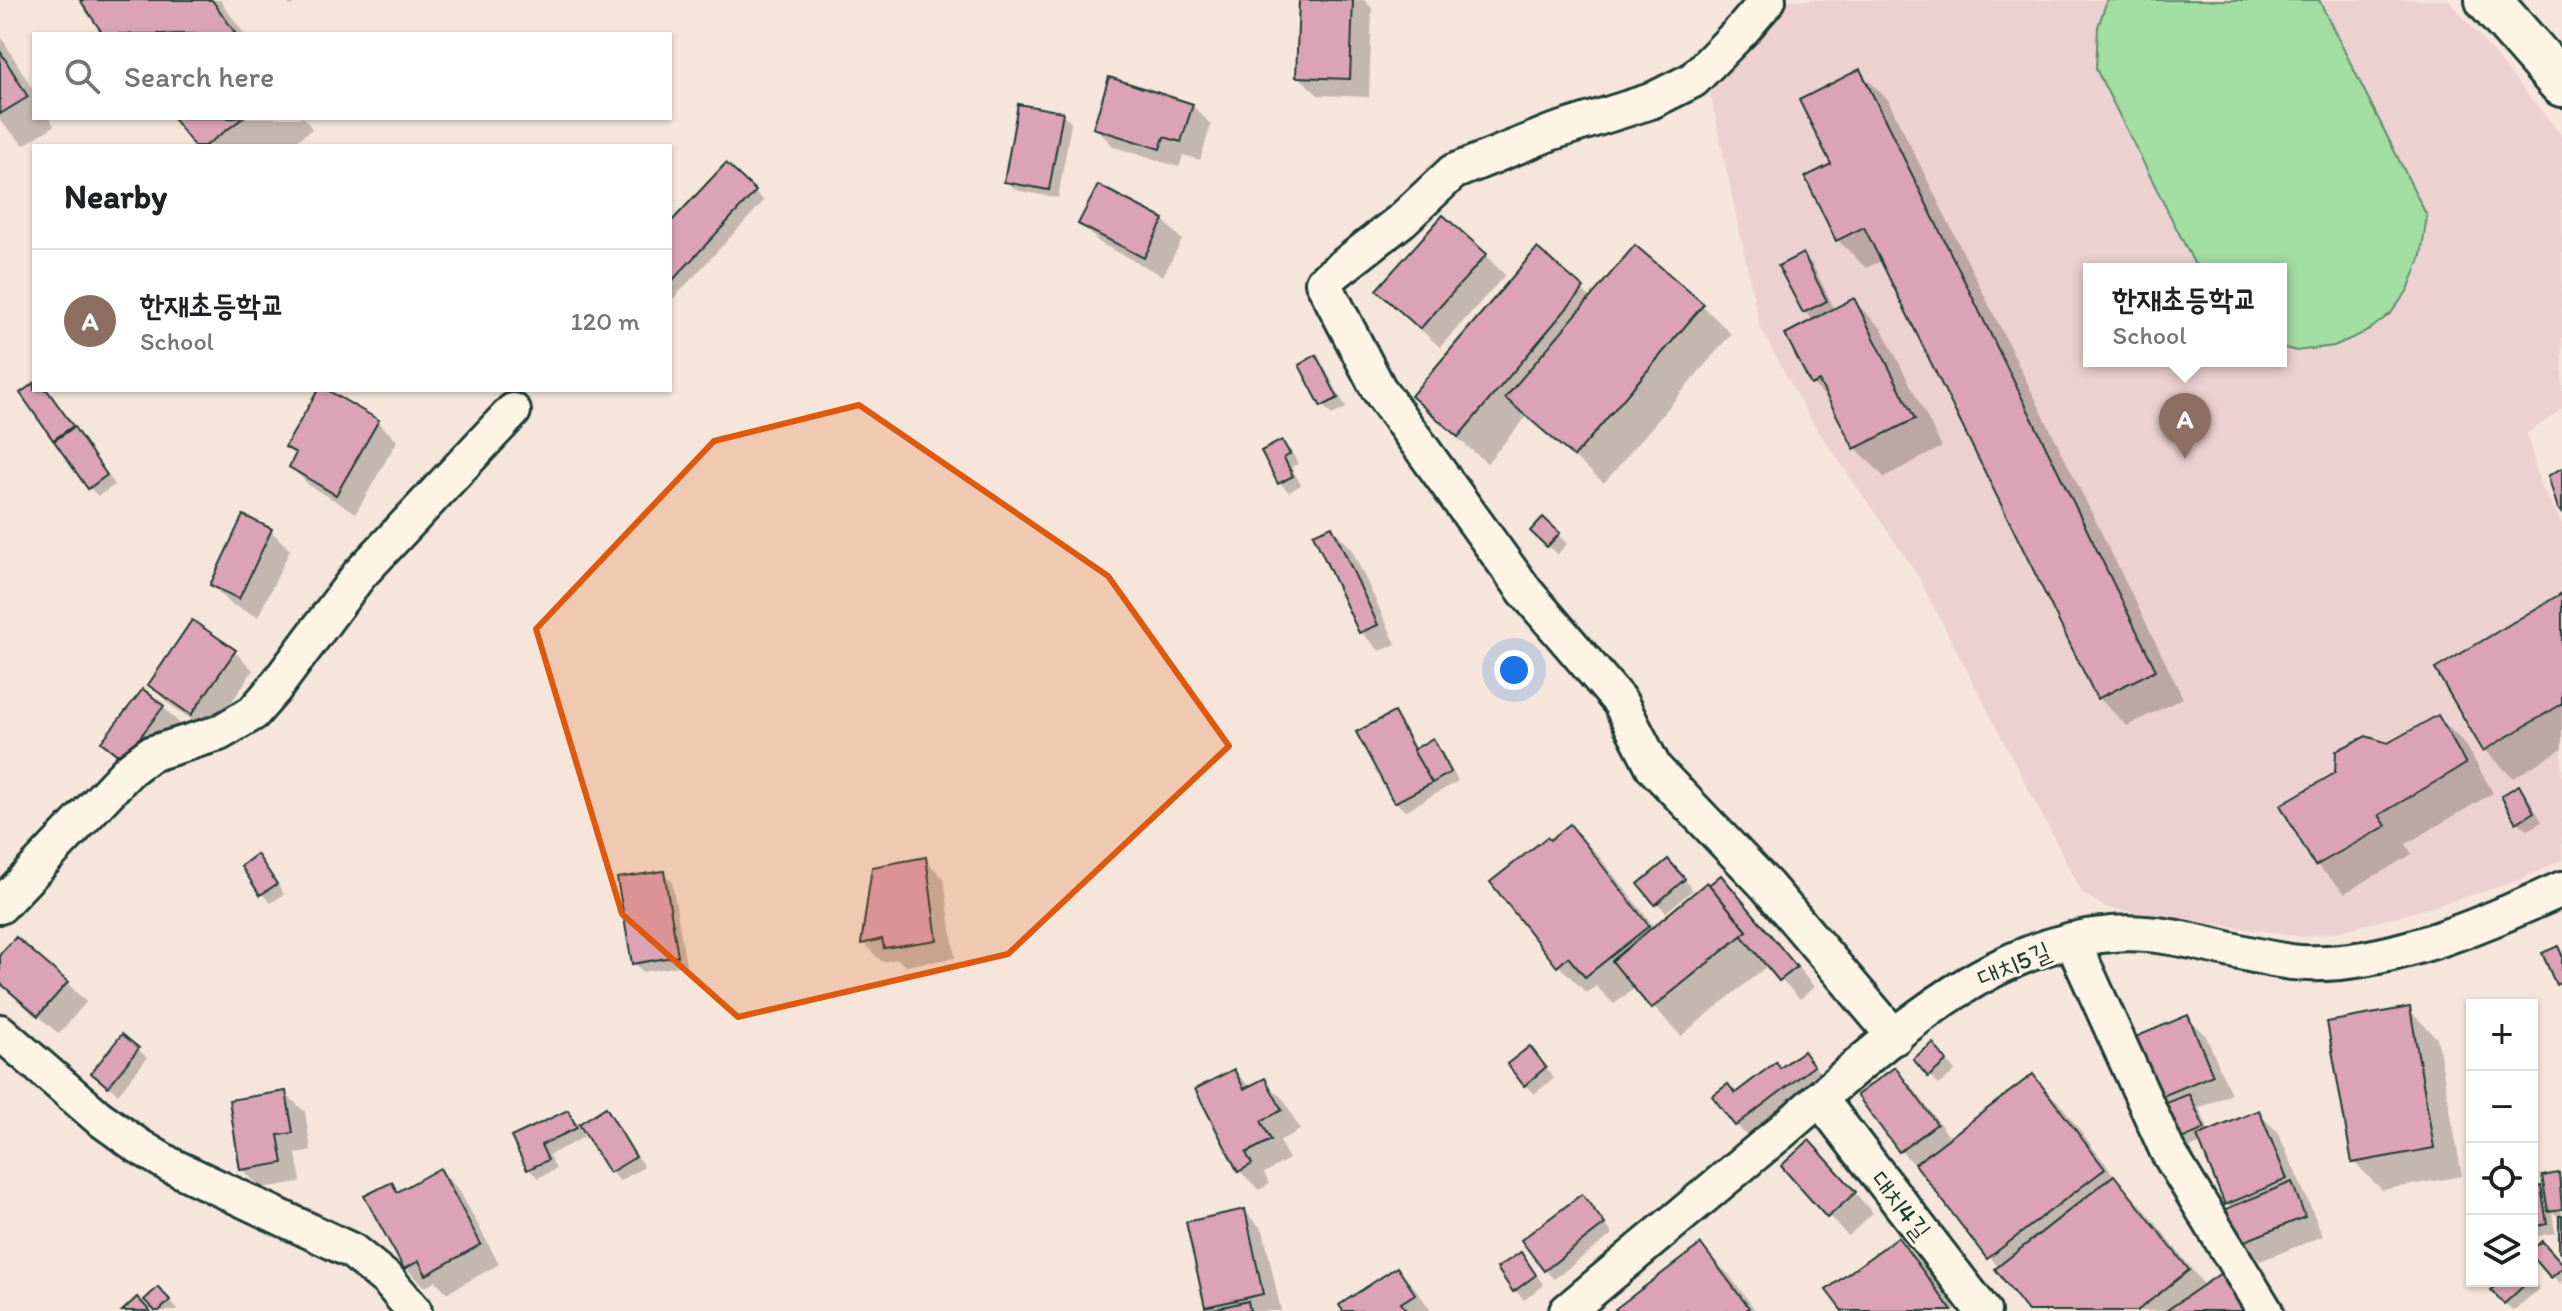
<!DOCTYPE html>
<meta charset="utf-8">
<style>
:root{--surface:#fff;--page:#f2f2f2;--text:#202124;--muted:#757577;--line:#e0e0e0;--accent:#b45309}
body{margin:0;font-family:Itim,"Poor Story",sans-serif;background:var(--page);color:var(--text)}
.controls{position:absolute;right:24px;bottom:24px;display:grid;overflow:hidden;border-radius:0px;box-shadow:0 2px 6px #0004}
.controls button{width:72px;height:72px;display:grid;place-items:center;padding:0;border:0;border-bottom:2px solid var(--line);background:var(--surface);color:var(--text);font:40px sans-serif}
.you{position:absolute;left:1514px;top:670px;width:28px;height:28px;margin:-20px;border:6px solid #fff;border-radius:50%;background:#1a73e8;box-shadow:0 0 0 12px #1a73e833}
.badge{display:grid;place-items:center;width:52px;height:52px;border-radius:50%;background:var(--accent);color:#fff;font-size:26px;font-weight:700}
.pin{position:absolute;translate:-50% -66px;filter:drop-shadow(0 2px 4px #0008)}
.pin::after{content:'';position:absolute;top:42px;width:28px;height:24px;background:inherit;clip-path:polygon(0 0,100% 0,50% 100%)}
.popup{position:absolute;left:2083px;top:263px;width:204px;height:104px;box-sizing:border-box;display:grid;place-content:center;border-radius:0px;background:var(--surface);filter:drop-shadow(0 2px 6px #0005);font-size:26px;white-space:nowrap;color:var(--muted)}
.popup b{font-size:30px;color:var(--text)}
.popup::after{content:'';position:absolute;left:50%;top:100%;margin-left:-16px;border:16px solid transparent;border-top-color:var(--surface)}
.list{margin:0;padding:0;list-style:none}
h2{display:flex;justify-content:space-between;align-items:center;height:104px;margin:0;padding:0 32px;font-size:34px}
h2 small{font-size:26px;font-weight:400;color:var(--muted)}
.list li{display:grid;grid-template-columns:52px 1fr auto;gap:24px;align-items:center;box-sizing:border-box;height:144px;padding:0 32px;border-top:2px solid var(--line)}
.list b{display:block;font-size:30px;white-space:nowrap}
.list p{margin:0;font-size:26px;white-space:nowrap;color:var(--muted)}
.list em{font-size:26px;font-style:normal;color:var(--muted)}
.icon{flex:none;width:44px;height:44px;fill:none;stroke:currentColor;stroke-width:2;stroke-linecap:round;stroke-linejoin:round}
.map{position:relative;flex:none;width:2562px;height:1311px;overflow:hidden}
.search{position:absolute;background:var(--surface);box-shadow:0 2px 6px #0004;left:32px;top:32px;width:640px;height:88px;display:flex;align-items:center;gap:20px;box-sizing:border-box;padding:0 28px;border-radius:0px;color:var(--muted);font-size:30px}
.panel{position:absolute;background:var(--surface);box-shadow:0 2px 6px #0004;left:32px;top:144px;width:640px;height:248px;border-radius:0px}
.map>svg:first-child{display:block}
.built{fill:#edd1d0;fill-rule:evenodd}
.green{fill:#a2dda3;stroke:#608d6c;stroke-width:2}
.shadow{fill:#0003}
.building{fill:#dba3b5;stroke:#1f3d34;stroke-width:2}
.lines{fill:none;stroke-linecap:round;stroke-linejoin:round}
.street-casing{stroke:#1f3d34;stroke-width:40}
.primary-casing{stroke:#1f3d34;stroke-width:50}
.street{stroke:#fcf5e5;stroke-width:34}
.primary{stroke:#fcf5e5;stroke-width:44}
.marked{fill:#de580e;fill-opacity:0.2;stroke:#de580e;stroke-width:6;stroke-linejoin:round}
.labels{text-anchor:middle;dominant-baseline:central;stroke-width:6;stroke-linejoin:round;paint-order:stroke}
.street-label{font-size:26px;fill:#1f3d34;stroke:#fcf5e5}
</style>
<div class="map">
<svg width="2562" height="1311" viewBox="0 0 2562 1311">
<rect width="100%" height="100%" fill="#f5e5db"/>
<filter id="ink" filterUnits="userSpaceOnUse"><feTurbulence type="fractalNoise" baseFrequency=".0125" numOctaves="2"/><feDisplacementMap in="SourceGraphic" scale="16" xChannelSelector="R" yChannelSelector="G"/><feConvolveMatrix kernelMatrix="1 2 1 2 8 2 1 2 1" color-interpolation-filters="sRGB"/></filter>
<g filter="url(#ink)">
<path class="built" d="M1779 0H2449L2562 136V409L2527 434 2540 484 2562 523V860L2517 881 2422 910 2337 932 2302 937 2107 908 2083 894 1917 574 1810 419 1760 327 1707 78ZM2089 269H2281V361H2089Z"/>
<path class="green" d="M2107 0H2319L2427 216 2421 256 2408 290 2391 313 2368 331 2334 346 2296 351 2281 347V269H2197L2096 69 2098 27Z"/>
<g class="shadow">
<path d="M82 0H220L244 34H105Z"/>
<path d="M284 0H299L291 6Z"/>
<path d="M1301 0H1364L1372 8 1369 97 1318 95 1298 76Z"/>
<path d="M0 35 34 92V118H50L54 126 24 145 0 121Z"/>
<path d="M1860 72 1888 100 2183 698 2127 726 2098 697 1883 260 1866 268 1838 240 1834 165Z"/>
<path d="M1192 105 1211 125 1200 160 1183 155 1179 167 1114 147 1095 127Z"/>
<path d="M1062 113 1071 123 1058 198 1016 190 1007 181Z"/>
<path d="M176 118H304L312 129 290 146H197Z"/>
<path d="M727 165 764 201 670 302V226Z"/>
<path d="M1163 220 1182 240 1163 276 1100 243 1081 224Z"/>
<path d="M1803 255 1812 264 1835 310 1854 301 1882 329 1942 447 1884 477 1856 448 1833 405 1813 384 1814 321 1805 312 1781 266Z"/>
<path d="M1486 256 1505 275 1440 347 1398 309Z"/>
<path d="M1582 290 1592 299 1703 306 1731 334 1604 483 1527 416 1487 463 1442 425 1414 396Z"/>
<path d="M1315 358 1324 367 1346 408 1332 415 1323 406 1302 365Z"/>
<path d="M34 385V390H48L115 485 98 496 89 487 23 393Z"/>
<path d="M320 390 378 422 397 441 356 513 310 486 291 467 297 456 288 446Z"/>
<path d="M1282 442 1291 451 1298 464 1291 467 1301 485 1289 492 1280 483Z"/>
<path d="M1543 519 1567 544 1557 555 1533 530Z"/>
<path d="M1332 528 1351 548 1396 644 1380 651 1361 632 1316 535Z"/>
<path d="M271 531 290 550 258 617 231 604 212 585Z"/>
<path d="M2562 595V749L2513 778 2485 750Z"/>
<path d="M234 651 253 670 211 733 169 704 150 685Z"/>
<path d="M163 707 182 726 143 776 104 742Z"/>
<path d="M1394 715 1403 724 1416 750 1432 741 1441 750 1458 781 1405 811 1396 802Z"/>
<path d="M2438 717 2466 745 2493 793 2406 844 2412 854 2345 893 2317 865 2282 805Z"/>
<path d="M2519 788 2528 797 2542 822 2527 830 2517 821Z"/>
<path d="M1570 826 1598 855 1655 928 1721 878 1740 897 1814 987 1800 999 1768 965 1681 1036 1636 987 1614 1004 1596 986 1587 993 1558 965 1550 842Z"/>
<path d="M257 857 266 866 284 894 271 903 262 894 244 866Z"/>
<path d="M925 859 944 879 955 958 905 966 898 959 882 962 863 943Z"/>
<path d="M1677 870 1693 890 1666 912 1657 903Z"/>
<path d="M663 873 672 882 686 965 643 972 634 963Z"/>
<path d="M0 957 67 983 86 1002 59 1034 0 982Z"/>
<path d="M2409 1010 2437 1038 2462 1176 2382 1190 2354 1162Z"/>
<path d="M2187 1017 2206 1036 2231 1094 2199 1108 2210 1133 2258 1113 2278 1132 2323 1236 2260 1261 2241 1242 2232 1209 2227 1203 2202 1143 2190 1148 2181 1139 2168 1105 2160 1097Z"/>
<path d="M138 1049 147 1058 118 1094 103 1082Z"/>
<path d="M1803 1053 1832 1086 1756 1144 1736 1125 1715 1096 1736 1095 1781 1070Z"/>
<path d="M1942 1055 1955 1071 1938 1085 1916 1060Z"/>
<path d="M1538 1058 1554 1078 1534 1094 1525 1085Z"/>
<path d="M1894 1069 1913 1088 1951 1139 2033 1076 2061 1105 2122 1186 2142 1206 2205 1286 2259 1311H2030L1999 1268 1920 1170 1901 1151 1860 1095Z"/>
<path d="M1234 1071 1251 1088 1264 1081 1284 1100 1300 1130 1279 1141 1289 1159 1264 1173 1269 1184 1259 1190 1240 1171Z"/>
<path d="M285 1093 305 1112 311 1151 296 1154 301 1182 261 1188 242 1169Z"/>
<path d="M605 1110 614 1119 644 1167 620 1181 611 1172 582 1125 579 1126 584 1137 549 1155 556 1169 538 1178 529 1169 514 1138 568 1112 579 1126Z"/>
<path d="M1828 1162 1873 1213 1848 1236 1783 1166Z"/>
<path d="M440 1170 459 1190 499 1264 447 1293 436 1281 425 1287 406 1268 367 1197 391 1184 400 1192Z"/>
<path d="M2558 1175 2562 1179V1252L2561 1220 2552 1211 2555 1233 2538 1236 2532 1230V1190L2540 1188 2548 1196Z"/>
<path d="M1582 1197 1613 1234 1554 1279 1545 1270Z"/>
<path d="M1244 1211 1263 1230 1281 1311H1212L1207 1306Z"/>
<path d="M1897 1240 1926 1268 1957 1311H1844Z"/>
<path d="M1701 1247 1729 1275 1756 1311H1619Z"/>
<path d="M2532 1252 2562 1265V1285L2553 1276Z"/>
<path d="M1520 1255 1544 1285 1524 1300 1515 1290Z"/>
<path d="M1397 1270 1416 1289 1431 1311H1345Z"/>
<path d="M2503 1281H2532L2539 1289 2513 1311 2493 1290Z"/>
<path d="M167 1298 178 1310 177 1311H157Z"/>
</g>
<g class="building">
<path d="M80 0H212L236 34H103Z"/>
<path d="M1299 0H1353L1350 79 1296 77Z"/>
<path d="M0 51 28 97 0 114Z"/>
<path d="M1860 69 2156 670 2097 699 1864 227 1836 241 1805 177 1831 164 1799 100Z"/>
<path d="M1109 77 1193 104 1181 142 1164 137 1160 149 1093 128Z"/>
<path d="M1018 104 1063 112 1049 190 1004 182Z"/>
<path d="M173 118H243L205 146H194Z"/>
<path d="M726 163 756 191 670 283V223Z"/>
<path d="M1098 185 1164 219 1144 258 1078 224Z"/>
<path d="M1443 215 1487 254 1420 329 1376 290Z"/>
<path d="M1635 245 1704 304 1574 457 1505 398Z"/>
<path d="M1537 248 1584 288 1458 437 1411 396Z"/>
<path d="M1803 253 1827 301 1803 313 1778 266Z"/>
<path d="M1854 298 1915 419 1854 449 1819 381 1811 385 1785 334Z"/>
<path d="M1316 355 1338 398 1321 407 1299 365Z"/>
<path d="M34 383V390H47L73 426 53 440 20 393Z"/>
<path d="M318 390H327L379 420 336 495 289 467 296 453 285 447Z"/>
<path d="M74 427 107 475 88 489 54 441Z"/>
<path d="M1282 440 1290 454 1284 458 1293 476 1278 484 1261 451Z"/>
<path d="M2562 468V512L2558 509 2548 476Z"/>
<path d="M243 515 272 529 239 599 210 585Z"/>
<path d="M1543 517 1560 533 1547 547 1530 531Z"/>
<path d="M1332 526 1378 625 1359 633 1313 534Z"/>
<path d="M2562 593V704L2483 751 2435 669Z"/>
<path d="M192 620 236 650 191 715 148 685Z"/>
<path d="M143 689 164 706 123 759 101 742Z"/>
<path d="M1394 712 1432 783 1394 803 1356 732Z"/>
<path d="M2438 715 2466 764 2379 815 2386 826 2315 866 2280 805 2335 773 2336 751 2366 736 2388 743Z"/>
<path d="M1433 738 1451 772 1432 783 1413 750Z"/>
<path d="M2519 785 2534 812 2516 823 2501 796Z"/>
<path d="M1570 824 1649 926 1585 977 1568 957 1557 967 1490 882 1547 837 1550 840Z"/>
<path d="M257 854 277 884 260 895 241 866Z"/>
<path d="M926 857 937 940 884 948 882 939 861 944 872 867Z"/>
<path d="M1668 859 1685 879 1655 905 1638 884Z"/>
<path d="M664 871 678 956 632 964 617 878Z"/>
<path d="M1721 875 1797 967 1779 981 1741 935 1747 931 1709 885Z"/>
<path d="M1707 882 1747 931 1651 1009 1612 961Z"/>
<path d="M16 937 68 982 38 1016 0 983V954Z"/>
<path d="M2558 946 2562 955V982L2556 985 2542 953Z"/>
<path d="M2410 1007 2434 1148 2352 1163 2327 1022Z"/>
<path d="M2188 1015 2213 1075 2158 1098 2133 1038Z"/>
<path d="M122 1034 139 1048 108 1087 91 1073Z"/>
<path d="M1933 1043 1947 1061 1928 1077 1913 1059Z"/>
<path d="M1530 1046 1546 1067 1524 1086 1507 1064Z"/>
<path d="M1803 1051 1814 1066 1735 1126 1712 1096 1728 1084 1735 1093 1776 1062 1780 1068Z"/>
<path d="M1895 1067 1937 1124 1899 1152 1857 1095Z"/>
<path d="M1234 1069 1244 1089 1265 1078 1282 1110 1261 1121 1271 1140 1246 1153 1252 1164 1238 1172 1195 1089Z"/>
<path d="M2033 1074 2105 1169 1987 1259 1915 1164Z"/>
<path d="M286 1091 293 1133 278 1135 283 1163 240 1170 229 1100Z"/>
<path d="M2189 1094 2205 1129 2179 1140 2164 1104Z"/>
<path d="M606 1107 636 1157 609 1173 579 1124Z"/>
<path d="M568 1110 577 1128 541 1145 548 1160 527 1170 511 1137Z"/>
<path d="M2259 1110 2287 1179 2225 1205 2197 1136Z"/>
<path d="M1809 1140 1856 1192 1827 1218 1781 1166Z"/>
<path d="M440 1168 481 1244 426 1275 419 1261 404 1269 364 1196 392 1182 397 1192Z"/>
<path d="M2559 1173 2562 1209 2548 1211 2542 1176Z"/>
<path d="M2114 1175 2189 1270 2137 1311H2028L1995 1269Z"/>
<path d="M2292 1182 2305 1217 2240 1243 2226 1209Z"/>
<path d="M2541 1186 2547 1224 2532 1227V1188Z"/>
<path d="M1582 1194 1605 1224 1544 1271 1521 1240Z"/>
<path d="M1245 1209 1263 1294 1205 1307 1186 1222Z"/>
<rect x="2559" y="1216" width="3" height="36"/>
<path d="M1898 1237 1952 1311H1842L1826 1290Z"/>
<path d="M2542 1241 2562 1263V1268L2551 1278 2532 1256V1250Z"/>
<path d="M1701 1244 1749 1308 1745 1311H1617L1615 1309Z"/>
<path d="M1521 1252 1536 1275 1513 1292 1497 1268Z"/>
<path d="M1397 1267 1415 1294 1401 1303 1407 1311H1343L1339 1305Z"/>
<path d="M2224 1271 2252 1311H2166Z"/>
<path d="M2500 1281H2529L2504 1304 2491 1290Z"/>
<path d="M158 1287 170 1300 159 1311H155L144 1300Z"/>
<path d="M137 1297 150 1311H122Z"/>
<path d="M1248 1301 1250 1311H1205Z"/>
</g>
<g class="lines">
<g class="street-casing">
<g id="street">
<path d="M1768 0 1743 29 1693 80 1651 101 1550 133 1453 172 1402 220 1323 282 1378 388 1525 591 1620 702 1654 768 1767 886 1895 1037"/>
<path d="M0 906 129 770 150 754 219 733 253 713 274 689 359 575 513 411"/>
<path d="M2072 940 2167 1150 2265 1311"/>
<path d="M0 1032 98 1117 137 1145 170 1165 352 1251 388 1280 414 1311"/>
<path d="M1820 1099 1983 1311"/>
<path d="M1567 1311C1637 1253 1706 1194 1776 1136 1872 1055 1980 944 2112 934 2173 929 2231 954 2291 962 2378 972 2483 924 2562 889"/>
</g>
</g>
<g class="primary-casing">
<path id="primary" d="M2488 0 2562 84"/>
</g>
<use href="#street" class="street"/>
<use href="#primary" class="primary"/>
</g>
</g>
<path class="marked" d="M859 405 1108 576 1229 746 1008 954 738 1017 622 914 536 629 714 441Z"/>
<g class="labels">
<g class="street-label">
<text transform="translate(2014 964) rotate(-23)">대치5길</text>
<text transform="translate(1901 1205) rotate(52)">대치4길</text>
</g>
</g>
</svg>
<div class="controls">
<button>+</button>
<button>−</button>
<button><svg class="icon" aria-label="locate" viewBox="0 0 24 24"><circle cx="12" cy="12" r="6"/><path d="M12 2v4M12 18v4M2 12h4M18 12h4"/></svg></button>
<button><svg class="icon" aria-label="layers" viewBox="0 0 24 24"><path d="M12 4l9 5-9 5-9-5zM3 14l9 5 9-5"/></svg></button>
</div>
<div class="you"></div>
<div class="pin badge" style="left:2185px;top:459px;background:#8d6e63">A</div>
<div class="popup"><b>한재초등학교</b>School</div>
<div class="search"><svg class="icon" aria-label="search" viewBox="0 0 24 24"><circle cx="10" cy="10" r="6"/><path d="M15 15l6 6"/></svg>Search here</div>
<section class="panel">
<h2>Nearby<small></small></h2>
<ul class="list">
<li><span class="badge" style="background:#8d6e63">A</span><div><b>한재초등학교</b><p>School</p></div><em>120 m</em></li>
</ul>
</section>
</div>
